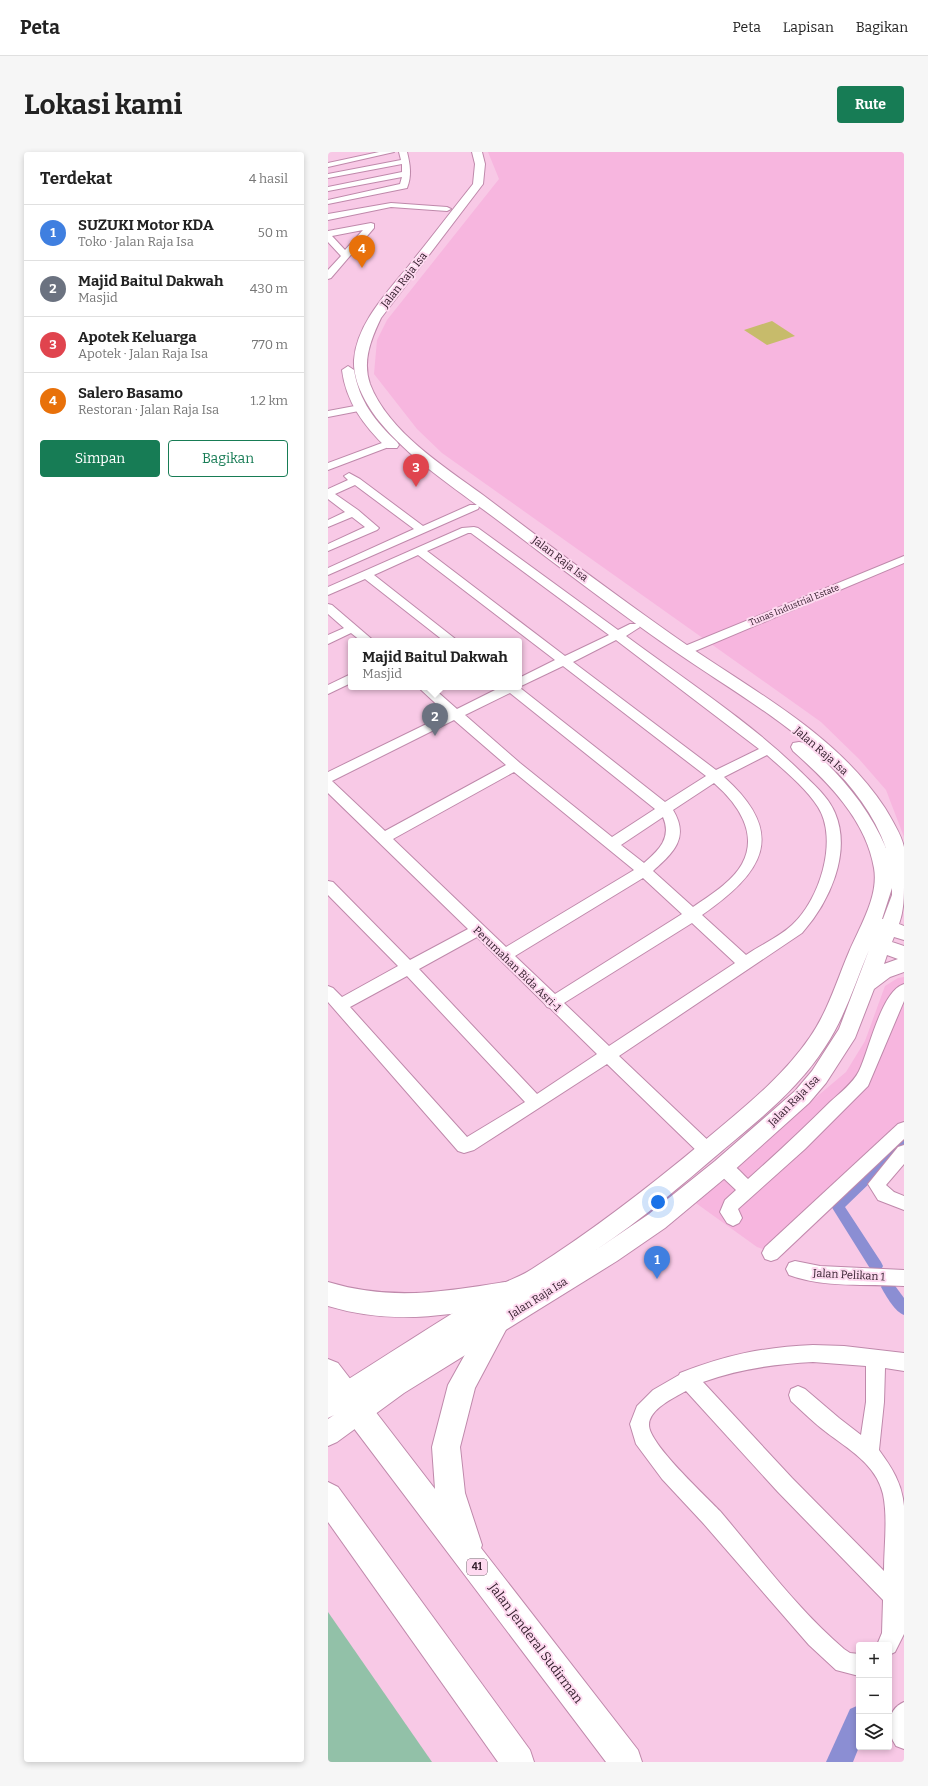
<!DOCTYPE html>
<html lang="id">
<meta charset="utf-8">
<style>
:root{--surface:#fff;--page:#f6f6f6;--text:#222;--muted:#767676;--line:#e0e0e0;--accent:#177c55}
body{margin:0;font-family:Bitter,serif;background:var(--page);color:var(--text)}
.controls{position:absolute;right:12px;bottom:12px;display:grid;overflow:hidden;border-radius:4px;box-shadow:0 2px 6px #0003}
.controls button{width:36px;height:36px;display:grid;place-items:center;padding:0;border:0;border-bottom:1px solid var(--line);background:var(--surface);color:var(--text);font:20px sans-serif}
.you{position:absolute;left:330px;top:1050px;width:14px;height:14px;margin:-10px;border:3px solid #fff;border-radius:50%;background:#1a73e8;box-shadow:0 0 0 6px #1a73e833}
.badge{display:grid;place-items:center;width:26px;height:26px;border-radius:50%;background:var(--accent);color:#fff;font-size:13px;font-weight:700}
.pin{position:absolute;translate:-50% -33px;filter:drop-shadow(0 1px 2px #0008)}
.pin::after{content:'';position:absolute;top:21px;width:14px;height:12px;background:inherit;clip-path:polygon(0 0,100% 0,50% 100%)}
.popup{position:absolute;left:20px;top:486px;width:174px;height:52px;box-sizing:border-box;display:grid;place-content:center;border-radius:4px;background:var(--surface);filter:drop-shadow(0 1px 3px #0005);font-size:13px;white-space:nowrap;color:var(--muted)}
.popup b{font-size:15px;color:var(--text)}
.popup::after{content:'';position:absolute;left:50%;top:100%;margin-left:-8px;border:8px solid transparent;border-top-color:var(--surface)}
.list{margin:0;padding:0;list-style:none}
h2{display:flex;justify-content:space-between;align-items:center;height:52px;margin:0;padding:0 16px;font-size:17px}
h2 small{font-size:13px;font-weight:400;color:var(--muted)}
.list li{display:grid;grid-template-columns:26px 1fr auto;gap:12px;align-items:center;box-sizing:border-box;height:56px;padding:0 16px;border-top:1px solid var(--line)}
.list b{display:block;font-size:15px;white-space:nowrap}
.list p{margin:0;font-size:13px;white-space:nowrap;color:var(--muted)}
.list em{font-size:13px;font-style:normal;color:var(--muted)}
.actions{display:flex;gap:8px;padding:12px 16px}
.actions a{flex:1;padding:9px 0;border:1px solid var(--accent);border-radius:4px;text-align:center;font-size:14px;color:var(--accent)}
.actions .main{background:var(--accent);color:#fff}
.icon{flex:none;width:22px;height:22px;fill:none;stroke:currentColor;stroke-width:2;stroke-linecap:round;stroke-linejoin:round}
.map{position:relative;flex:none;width:576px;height:1610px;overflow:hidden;border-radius:4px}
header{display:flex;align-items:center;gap:24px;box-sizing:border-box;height:56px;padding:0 20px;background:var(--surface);border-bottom:1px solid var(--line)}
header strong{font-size:19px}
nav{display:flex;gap:22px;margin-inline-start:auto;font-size:14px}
.intro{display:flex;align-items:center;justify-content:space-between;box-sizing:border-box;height:96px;padding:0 24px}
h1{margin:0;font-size:28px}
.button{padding:10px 18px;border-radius:4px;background:var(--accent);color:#fff;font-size:14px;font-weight:700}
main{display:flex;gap:24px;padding:0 24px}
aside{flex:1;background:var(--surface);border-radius:4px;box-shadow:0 2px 6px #0003}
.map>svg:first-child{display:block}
.built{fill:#f7b6df}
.green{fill:#92c1a8}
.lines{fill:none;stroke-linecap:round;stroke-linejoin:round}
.canal{fill:#8b8ed3;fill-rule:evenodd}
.river{fill:#8b8ed3;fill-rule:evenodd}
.building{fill:#c7bb6b}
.minor-casing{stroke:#bf89ab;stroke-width:2}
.major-casing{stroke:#bf89ab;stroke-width:2}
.highway-casing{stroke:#bf89ab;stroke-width:2}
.minor{fill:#fff;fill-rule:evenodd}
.major{fill:#fff;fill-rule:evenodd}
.highway{fill:#fff;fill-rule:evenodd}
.labels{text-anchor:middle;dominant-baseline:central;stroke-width:4;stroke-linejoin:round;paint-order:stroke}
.far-street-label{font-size:9px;fill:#35202e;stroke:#fedaf0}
.shield{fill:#fedaf0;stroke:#715868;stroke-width:1}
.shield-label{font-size:10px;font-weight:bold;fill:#35202e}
.street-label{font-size:11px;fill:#35202e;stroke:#fedaf0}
.near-street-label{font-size:13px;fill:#35202e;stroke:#fedaf0}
</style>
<header>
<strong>Peta</strong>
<nav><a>Peta</a><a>Lapisan</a><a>Bagikan</a></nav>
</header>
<div class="intro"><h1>Lokasi kami</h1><a class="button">Rute</a></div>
<main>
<aside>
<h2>Terdekat<small>4 hasil</small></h2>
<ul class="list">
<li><span class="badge" style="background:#3f7fe0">1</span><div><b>SUZUKI Motor KDA</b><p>Toko · Jalan Raja Isa</p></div><em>50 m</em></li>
<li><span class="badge" style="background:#6b7280">2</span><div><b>Majid Baitul Dakwah</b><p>Masjid</p></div><em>430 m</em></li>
<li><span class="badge" style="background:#e0444e">3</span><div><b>Apotek Keluarga</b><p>Apotek · Jalan Raja Isa</p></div><em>770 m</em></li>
<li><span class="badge" style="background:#e8710a">4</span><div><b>Salero Basamo</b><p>Restoran · Jalan Raja Isa</p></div><em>1.2 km</em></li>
</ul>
<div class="actions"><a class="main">Simpan</a><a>Bagikan</a></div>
</aside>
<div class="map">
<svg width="576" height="1610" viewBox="0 0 576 1610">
<rect width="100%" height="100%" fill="#f8c9e6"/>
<g class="built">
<path d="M160 0H576V685L558 638 531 607 493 570 114 301 89 277 46 222 49 188 59 168 171 27Z"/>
<path d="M576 825V989L454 1104 429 1095 365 1049 518 920 537 889 557 834 570 826Z"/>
</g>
<path class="green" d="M0 1460 104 1610H0Z"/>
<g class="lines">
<g class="canal">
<path d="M576 985V998L517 1055 553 1110 555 1114 553 1118 548 1120 543 1118 503 1054 505 1050 572 986Z"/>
<path d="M560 1129 565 1131 576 1146V1163C567 1160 558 1144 553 1135L555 1131Z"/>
</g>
<path class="river" d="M531 1553V1595L525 1610H498L522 1557Z"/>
</g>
<path class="building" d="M444 169 467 184 439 193 416 178Z"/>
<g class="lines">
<g class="minor-casing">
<g id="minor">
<path d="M51 0H66L0 15V11Z"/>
<path d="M71 0H79C82 12 84 24 79 36L0 52V48L72 32 74 25 0 39V35L74 20V12L0 26V22L73 8Z"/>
<path d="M63 51 119 55 123 57 119 59 63 55 0 68V62Z"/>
<path d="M43 71 46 72V76L3 126 0 127V118L13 104 0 90V79ZM35 78 17 98 4 84Z"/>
<path d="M32 253 37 256 36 258 0 265V259Z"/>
<path d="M62 288 67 291 66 293 0 318V311Z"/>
<path d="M21 321 32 327 95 374 142 353H150L151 355 150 357 0 423V416L86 377 27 333 7 342 30 358 51 376 49 378 0 399V392L37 375 24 365 0 375V368L17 360 0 347V337L20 328 16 324Z"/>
<path d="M146 375 150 376 290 478 302 472H310L312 475 298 484C356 527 421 569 472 619 485 632 500 644 507 661 524 701 501 751 474 781L291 904 386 994 388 999 386 1004 380 1006 374 1004 279 912 146 998 136 1001 130 999 0 850V834L5 836 14 845 70 814 0 743V729L5 730 82 808 140 777 0 641V620L119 562 90 535H104L129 557 173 535H191L337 650 378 624 235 514 191 535V526L227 508 90 403 46 423 130 489H116L37 427 0 443V435L134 376ZM140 381H143L281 483 237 504 99 399ZM288 488 431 597 388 618 245 510ZM182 541 327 657 284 685 192 611 137 563ZM126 568 178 613 57 679 4 629ZM439 603C456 618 478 636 490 655 511 688 491 749 464 773 451 785 433 793 418 803L374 763C434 721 461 683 396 625ZM186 620 306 718 178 795 65 687ZM386 631C409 651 431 681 414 712 404 730 381 744 365 755L325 719C345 701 362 686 345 658ZM335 665C344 686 331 698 316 711L293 693ZM315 726 354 762 227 842 187 804ZM364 771 407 811 281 894 236 851ZM149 785 216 851 219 855 222 856 269 902 209 942 91 817ZM79 824 197 950 139 985 22 855Z"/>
<path d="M576 404V411L360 502 356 503 350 499 352 496Z"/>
<path d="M0 452 4 453 46 489H33L23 481 0 492V483L16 476 0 462Z"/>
<path d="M23 522V531L0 542V533Z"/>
<path d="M576 832V849L540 934 477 997 410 1057 414 1066 411 1071 405 1074 399 1071 392 1060 397 1048 408 1038 389 1020 387 1015 389 1010C402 1005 411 1019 420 1027 448 1002 475 977 502 950 512 941 525 931 531 919 541 899 553 839 576 832Z"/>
<path d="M576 970V987L449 1107 443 1109 437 1107 434 1101 437 1095 570 972Z"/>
<path d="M576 993V1012L558 1033 566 1040 576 1044V1058L550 1048 540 1032 570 995Z"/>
<path d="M467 1109 492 1114 576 1118V1134C539 1132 496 1136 461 1123L458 1117 461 1111Z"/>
<path d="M485 1193 516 1194 576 1201V1219L557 1216 556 1250 551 1298C564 1316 574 1331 576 1354V1482L567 1500 561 1503V1493H549L554 1481 555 1448 450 1340 358 1239C346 1246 321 1257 321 1273 321 1292 377 1343 392 1359 432 1406 469 1457 516 1497L522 1501 531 1502V1524L508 1518 481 1493 375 1371 334 1327 308 1292 302 1272 309 1254 325 1238 351 1223 352 1221C398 1203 436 1195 485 1193ZM485 1210 538 1214V1250L533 1283 511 1266 477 1237 470 1234 463 1237 461 1243 463 1249C475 1260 486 1271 498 1280 520 1297 548 1312 555 1342 560 1366 556 1394 556 1419L464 1326 375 1230C411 1217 447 1212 485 1210Z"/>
<path d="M576 1550V1597L568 1594C558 1579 558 1558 576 1550Z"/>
</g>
</g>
<g class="major-casing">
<g id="major">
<path d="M144 0H154L157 12 155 32 53 166C43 187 34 209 42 232 60 279 115 314 155 343 217 390 279 437 343 482 417 535 506 578 557 656 564 668 573 682 576 695 576 706 576 719 576 730 576 745 576 758 571 772L576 774V788L566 785 564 790 576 794V820L562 825 546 837 527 886 498 931 481 951 403 1021 337 1076 289 1109 76 1241 9 1290 0 1294V1267L6 1263 0 1266V1240C55 1206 110 1169 166 1136 178 1129 192 1125 204 1117 264 1079 321 1035 376 989 414 957 454 926 482 885 500 859 509 828 521 800 532 774 551 744 546 716 538 668 500 630 465 599L463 595 465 591 471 590 477 591C511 621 540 654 558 696 525 604 421 551 345 498 283 455 224 409 164 364 125 335 82 307 51 269 38 252 25 230 26 208 29 169 63 137 86 107 106 82 125 57 145 32L147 12ZM564 736V743L555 767H554ZM541 798 511 877 484 919 467 939 387 1009 321 1062 268 1098C313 1068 354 1033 395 998 432 967 471 936 497 895 517 865 527 831 541 798ZM559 803 570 807 556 812Z"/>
<path d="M20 214 26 218C31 249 47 269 69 290L71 293 69 296H59C36 274 18 250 14 218Z"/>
</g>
</g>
<g class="highway-casing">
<g id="highway">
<path d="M0 1130C63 1149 114 1140 177 1130L186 1134 190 1142 186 1150 177 1154C113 1164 63 1173 0 1154Z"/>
<path d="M168 1160 177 1163 181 1172 147 1236 132 1295 137 1341 154 1393 153 1396 310 1598 314 1610H278L0 1242V1207L10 1211 107 1337 104 1295 120 1233 159 1163Z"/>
<path d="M0 1330 10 1335 202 1598 206 1610H170L0 1370Z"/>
</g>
</g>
<use href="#minor" class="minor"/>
<use href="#major" class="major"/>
<use href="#highway" class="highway"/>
</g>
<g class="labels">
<g class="far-street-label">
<text transform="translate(466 453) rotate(-22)">Tunas Industrial Estate</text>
</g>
<rect class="shield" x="139" y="1407" width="20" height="16" rx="3"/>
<g class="shield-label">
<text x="149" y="1415">41</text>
</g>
<g class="street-label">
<text transform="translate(76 128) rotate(-52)">Jalan Raja Isa</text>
<text transform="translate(232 407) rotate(37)">Jalan Raja Isa</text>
<text transform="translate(493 599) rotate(41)">Jalan Raja Isa</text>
<text transform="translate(189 817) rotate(44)">Perumahan Bida Asri-1</text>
<text transform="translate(466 949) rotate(-45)">Jalan Raja Isa</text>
<text transform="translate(521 1123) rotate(3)">Jalan Pelikan 1</text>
<text transform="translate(210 1146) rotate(-32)">Jalan Raja Isa</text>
</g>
<g class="near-street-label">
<text transform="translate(208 1491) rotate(53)">Jalan Jenderal Sudirman</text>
</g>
</g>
</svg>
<div class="controls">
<button>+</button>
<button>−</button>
<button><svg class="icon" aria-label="layers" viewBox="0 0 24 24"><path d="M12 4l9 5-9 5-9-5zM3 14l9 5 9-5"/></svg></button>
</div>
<div class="you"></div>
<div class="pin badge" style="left:329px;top:1127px;background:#3f7fe0">1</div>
<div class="pin badge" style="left:107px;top:584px;background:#6b7280">2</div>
<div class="popup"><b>Majid Baitul Dakwah</b>Masjid</div>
<div class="pin badge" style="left:88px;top:335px;background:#e0444e">3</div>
<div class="pin badge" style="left:34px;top:116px;background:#e8710a">4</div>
</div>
</main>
